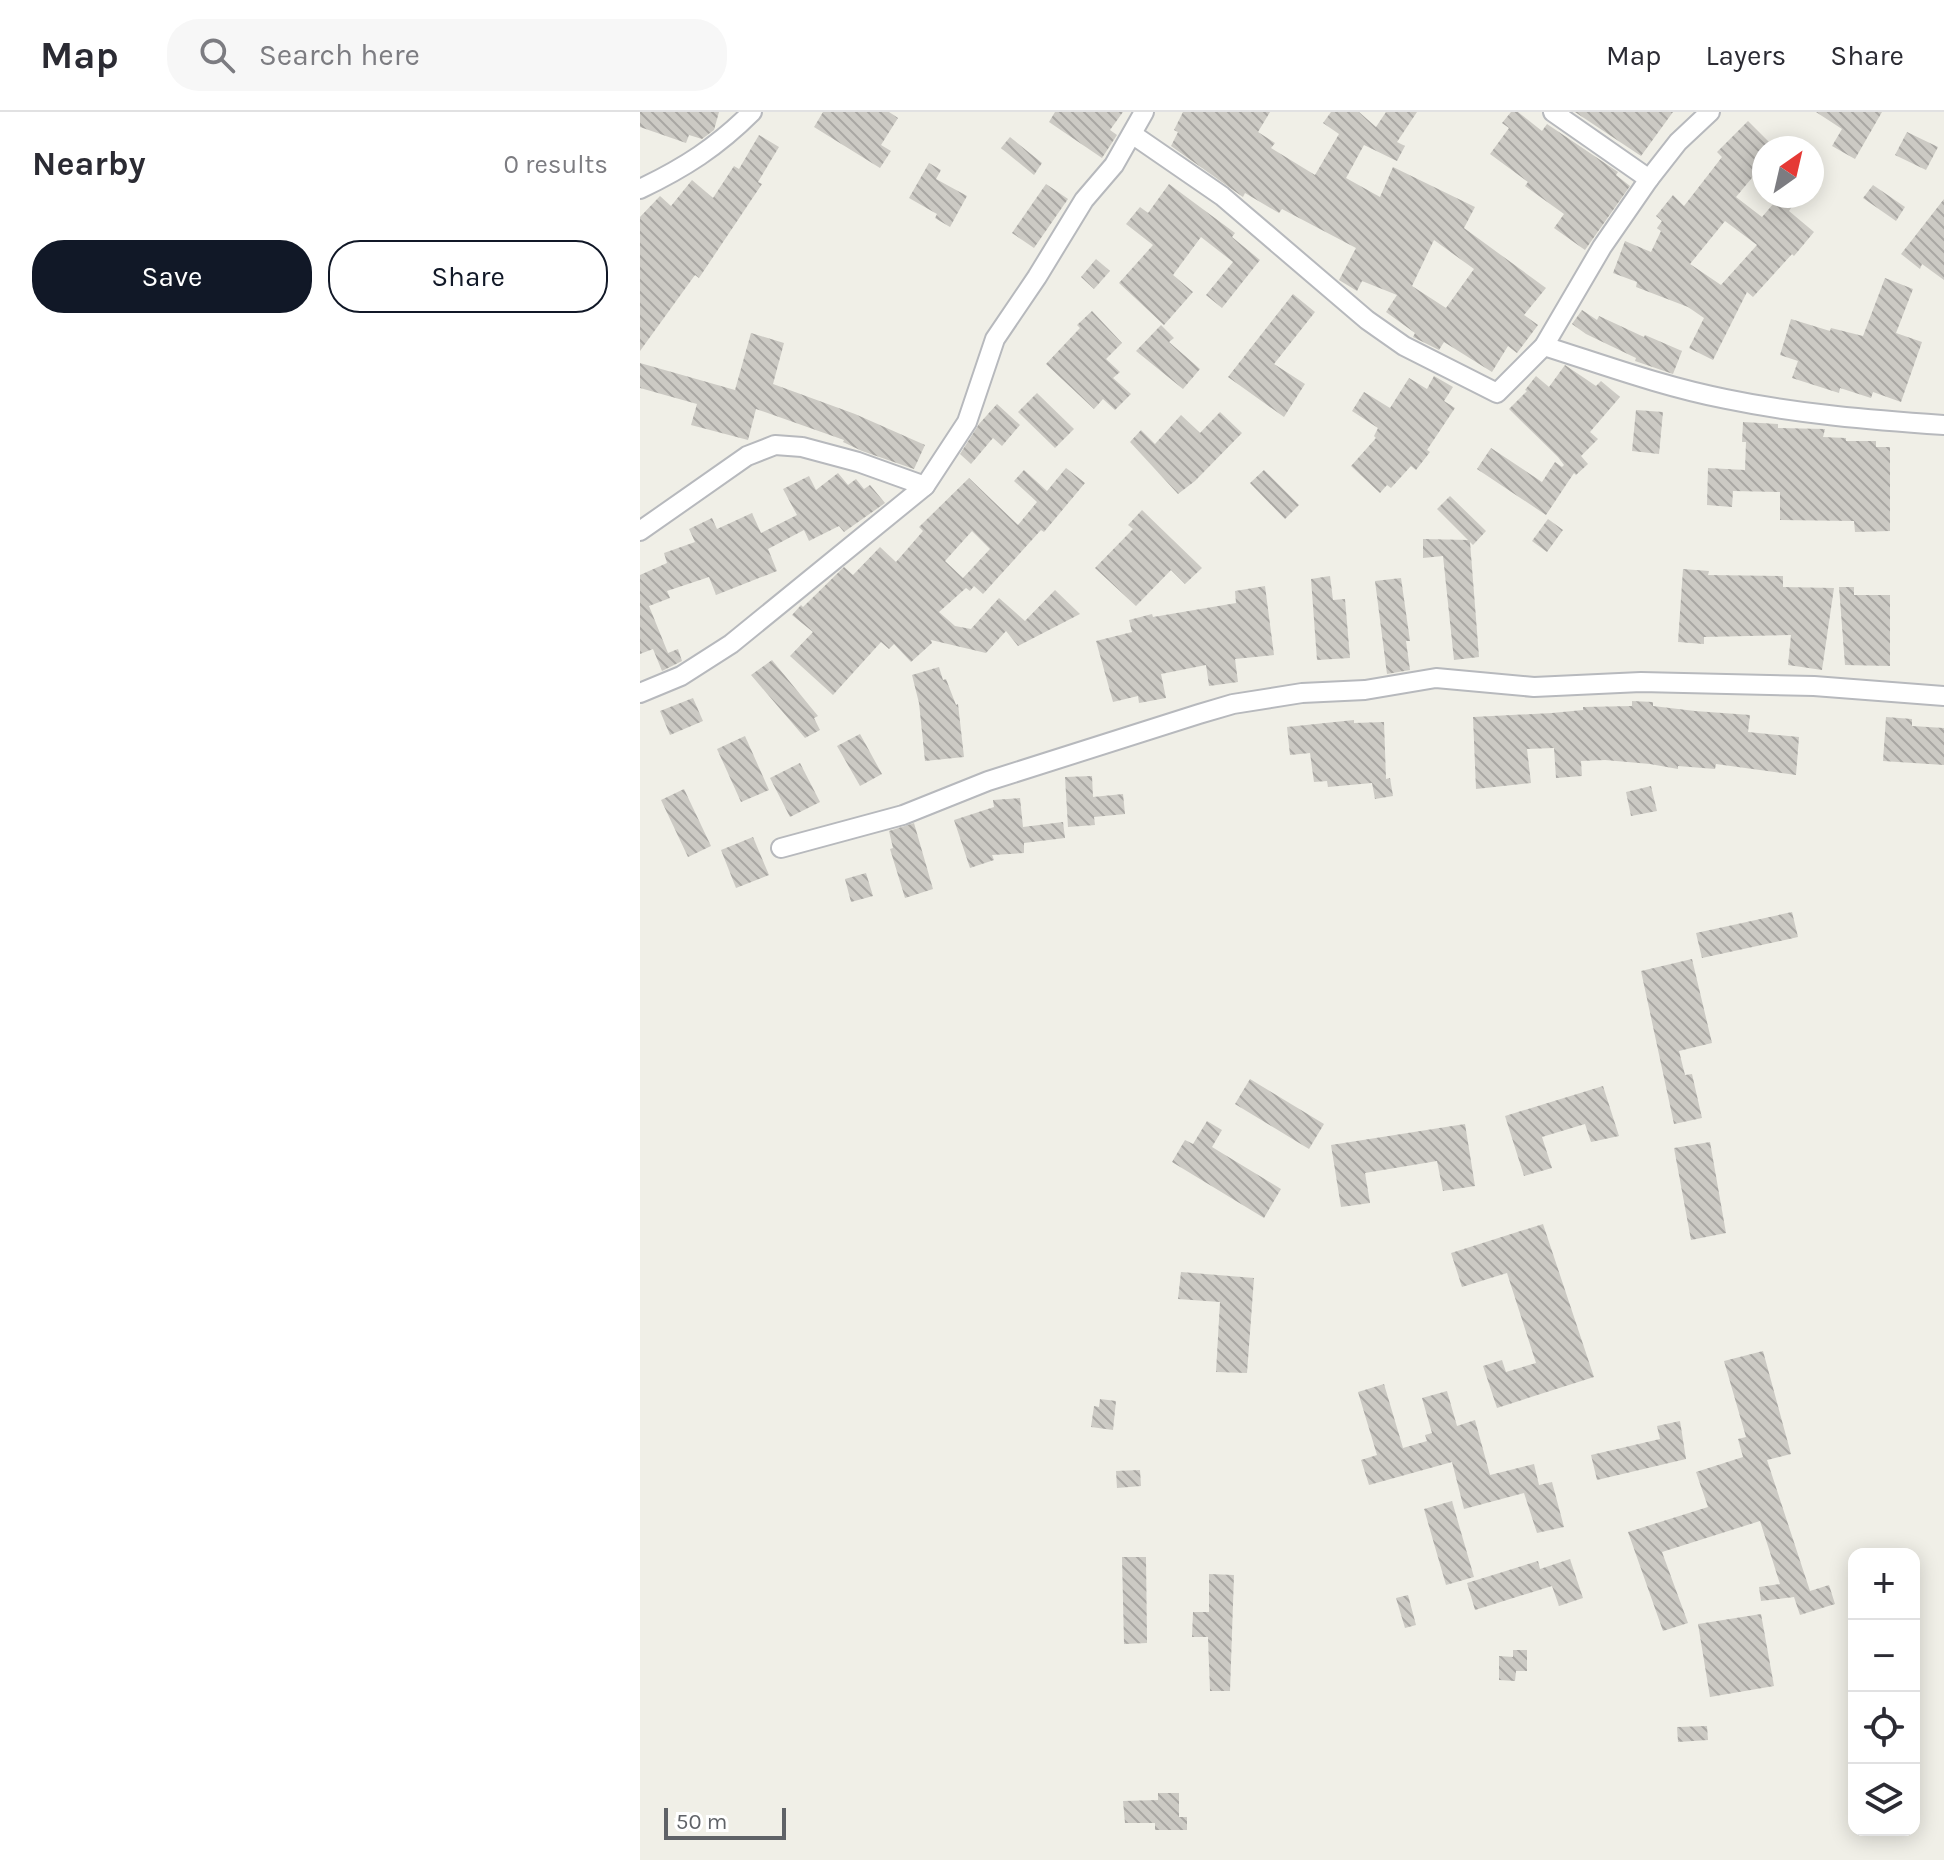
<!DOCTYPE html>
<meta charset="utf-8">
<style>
:root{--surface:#fff;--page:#f7f7f7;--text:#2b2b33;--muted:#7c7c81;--line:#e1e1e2;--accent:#111827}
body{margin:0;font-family:Karla,sans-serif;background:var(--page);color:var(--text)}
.controls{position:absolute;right:24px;bottom:24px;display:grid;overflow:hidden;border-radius:16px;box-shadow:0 4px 20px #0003}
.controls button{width:72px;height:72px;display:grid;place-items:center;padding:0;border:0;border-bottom:2px solid var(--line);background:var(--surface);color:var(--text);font:40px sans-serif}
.compass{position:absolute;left:1112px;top:24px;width:72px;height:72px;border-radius:50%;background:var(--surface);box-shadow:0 4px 20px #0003;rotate:34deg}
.scale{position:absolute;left:24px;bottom:20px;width:122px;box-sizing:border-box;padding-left:8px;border:4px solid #5f6267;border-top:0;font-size:22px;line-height:28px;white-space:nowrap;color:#5f6267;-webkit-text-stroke:6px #fff;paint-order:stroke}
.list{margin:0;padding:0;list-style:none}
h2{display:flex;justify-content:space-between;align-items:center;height:104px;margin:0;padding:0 32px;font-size:34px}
h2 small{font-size:26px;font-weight:400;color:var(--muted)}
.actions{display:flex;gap:16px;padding:24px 32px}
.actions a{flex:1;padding:18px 0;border:2px solid var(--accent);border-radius:32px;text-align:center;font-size:28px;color:var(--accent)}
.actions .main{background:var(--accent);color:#fff}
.icon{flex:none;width:44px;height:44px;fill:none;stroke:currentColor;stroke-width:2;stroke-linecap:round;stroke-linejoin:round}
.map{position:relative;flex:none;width:1304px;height:1748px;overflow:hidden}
header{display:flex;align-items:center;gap:48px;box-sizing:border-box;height:112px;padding:0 40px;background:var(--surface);border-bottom:2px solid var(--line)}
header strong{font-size:38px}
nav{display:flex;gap:44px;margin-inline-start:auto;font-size:28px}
.search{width:560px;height:72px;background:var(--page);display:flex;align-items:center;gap:20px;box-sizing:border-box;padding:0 28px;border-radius:32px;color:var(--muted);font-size:30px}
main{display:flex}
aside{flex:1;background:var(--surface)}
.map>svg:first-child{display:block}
.building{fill:url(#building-back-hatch);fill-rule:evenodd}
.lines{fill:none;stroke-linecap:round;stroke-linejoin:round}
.street-casing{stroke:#b7b9bd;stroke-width:22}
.street{stroke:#fff;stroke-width:18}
</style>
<header>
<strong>Map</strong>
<div class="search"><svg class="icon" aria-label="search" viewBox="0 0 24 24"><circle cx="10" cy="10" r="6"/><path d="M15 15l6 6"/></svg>Search here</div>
<nav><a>Map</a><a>Layers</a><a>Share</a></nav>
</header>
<main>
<aside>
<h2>Nearby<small>0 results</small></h2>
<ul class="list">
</ul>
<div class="actions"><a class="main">Save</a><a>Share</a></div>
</aside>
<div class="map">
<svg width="1304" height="1748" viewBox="0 0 1304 1748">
<defs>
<pattern id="building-back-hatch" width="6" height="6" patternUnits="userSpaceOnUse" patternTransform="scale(2)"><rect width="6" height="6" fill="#cccac4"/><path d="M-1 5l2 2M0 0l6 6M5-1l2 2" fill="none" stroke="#a9a7a3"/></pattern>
</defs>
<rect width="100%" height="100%" fill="#f0efe7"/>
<g class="building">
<path d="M0 0H79L74 18 62 27 49 23 46 31 0 15Z"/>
<path d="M183 0H249L258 6 241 33 251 39 240 56 174 15Z"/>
<path d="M415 0H483L470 18 477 23 462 46 409 10Z"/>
<path d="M543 0H630L618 20 635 31 631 36 675 63 699 22 683 11 691 0H719L736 15 746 0H777L757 30 765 34 757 49 724 33 706 66 740 85 753 55 835 95 824 116 906 176 884 203 898 213 877 241 868 234 852 260 804 230 799 238 773 225 775 221 746 200 757 183 722 169 717 179 699 168 716 136 642 97 639 101 605 81 603 85 531 34 538 20 534 18ZM794 128 834 157 806 196 772 174Z"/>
<path d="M871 0H878L902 19 907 12 978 60 976 63 990 74 945 138 914 116 924 102 885 74 888 70 850 42 869 16 862 11Z"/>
<path d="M935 0H1033L1001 44Z"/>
<path d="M1176 0H1242L1215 47 1192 34 1202 17Z"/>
<path d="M1108 9 1135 36H1124V66L1116 61 1096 85 1122 105 1140 84H1159L1149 99 1174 120 1154 144 1152 142 1113 185 1107 180 1073 248 1049 236 1064 206 1048 195 996 175 997 170 973 161 985 129 1011 140 1021 119 1017 116 1022 109 1016 104 1033 83 1044 94 1082 45 1077 40ZM1085 109 1117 133 1081 173 1050 152Z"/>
<path d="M1267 20 1298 35 1286 58 1255 43Z"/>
<path d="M119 23 139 35 118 70 122 72 59 166 55 163 0 239V105L20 84 31 94 52 68 73 86 94 54 99 57Z"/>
<path d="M370 25 402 51 394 63 361 36Z"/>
<path d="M289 51 301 58 296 67 327 84 310 115 295 106 297 102 269 86Z"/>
<path d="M406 72 428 87 394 136 372 121Z"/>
<path d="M529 72 595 121 592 125 620 148 582 196 566 183 593 150 561 125 533 163 553 180 524 213 479 171 513 133 486 112 500 95 508 101Z"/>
<path d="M1233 73 1265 95 1256 109 1223 86Z"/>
<path d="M1304 87V168L1282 152 1280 157 1261 142Z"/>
<path d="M456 147 470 159 454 177 441 165Z"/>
<path d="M1245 166 1273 177 1256 221 1282 230 1261 290 1233 280 1231 286 1200 276 1199 281 1152 266 1158 249 1140 243 1151 207 1190 219 1191 216 1223 224Z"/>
<path d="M653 182 675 200 634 252 665 272 644 305 588 265Z"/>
<path d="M942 198 957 208 959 204 1004 225 1005 223 1042 239 1033 262 995 249 996 246 946 222 932 212Z"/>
<path d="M452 199 482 231 466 247 480 260 473 266 491 282 475 298 463 287 454 297 406 252 440 216 437 213Z"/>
<path d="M521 213 534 226 529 230 560 257 543 277 496 239Z"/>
<path d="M111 221 144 231 133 272 215 302 285 333 274 357 222 339 203 330 204 328 116 297 108 328 51 313 57 292 0 276V251L95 278Z"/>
<path d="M925 253 956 274 961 269 980 285 950 320 958 327 941 344 948 352 936 363 934 361 906 403 837 357 851 336 902 370 915 350 922 355 924 353 918 345 869 297 887 279 885 278 896 264 909 275Z"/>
<path d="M794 264 813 275 804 289 815 296 787 338 790 340 776 358 771 354 751 376 747 373 740 381 711 354 736 326 734 324 738 316 712 299 724 280 750 296 769 266 787 277Z"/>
<path d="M397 281 434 317 415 336 378 300Z"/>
<path d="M357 292 380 313 362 334 353 326 331 352 320 342 339 312Z"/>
<path d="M996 298 1023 300 1019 342 992 339Z"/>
<path d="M580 300 602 321 555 369 538 382 490 330 501 318 515 332 541 303 560 321Z"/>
<path d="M1103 310 1138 312V316L1185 317 1183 325 1206 326V329H1236V335H1250V419L1215 420 1214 409 1140 408V380L1093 379 1092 395 1067 393 1068 356 1105 358 1106 330H1102Z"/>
<path d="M426 356 445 371 404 420 401 418 343 482 334 474 330 479 326 476 299 500 315 514 331 517 359 486 385 509 415 478 440 502 378 534 366 519 346 541 291 528 292 531 271 550 254 532 249 537 241 530 193 583 150 544 173 520 152 503 161 493 163 495 204 455 213 463 240 435 256 450 283 419 279 415 329 366 378 413 397 390 374 369 384 358 407 379ZM332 419 350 437 323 466 305 449Z"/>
<path d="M624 358 659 393 645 407 610 371Z"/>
<path d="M198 361 208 373 216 367 224 377 230 373 245 391 204 420 199 414 169 429 164 418 128 437 137 459 76 483 69 465 27 479 30 486 9 494 28 541 38 537 42 549 22 559 13 537 0 542V463L27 451 24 441 55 430 49 417 72 406 77 417 112 401 121 421 157 403 143 377 169 364 176 378Z"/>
<path d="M810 384 846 419 833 433 830 430 839 545 814 548 803 444 783 446V427L828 428 797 397Z"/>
<path d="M502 398 562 456 545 472 531 458 496 494 455 456 493 417 488 413Z"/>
<path d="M908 407 923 418 907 440 892 429Z"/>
<path d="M1043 457 1069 459 1068 463 1143 464V475L1194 476 1182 558 1148 553 1151 523 1064 525V532L1038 530Z"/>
<path d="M690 464 693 488 705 487 710 546 677 548 671 467Z"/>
<path d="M761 466 770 529H766L770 558 747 562 735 469Z"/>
<path d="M625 474 634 543 595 547 598 570 569 574 566 553 521 562 526 586 499 591 498 584 473 590 456 529 492 520 489 508 512 502 513 505 596 491 595 479Z"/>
<path d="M1199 475H1214V483H1250V554L1205 553Z"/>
<path d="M132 548 178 604 174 606 180 618 165 626 111 563Z"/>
<path d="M299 555 303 568 306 567 316 593 318 592 324 645 285 649 279 591 272 563Z"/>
<path d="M53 586 63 609 30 623 20 599Z"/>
<path d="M992 589 1013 590V594L1055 599 1110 603 1108 620 1159 625 1156 663 1076 652 1075 657 1038 654V657L1010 652 965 648 941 649 942 664 916 666 914 636 887 637 891 671 836 677 833 605 912 601 943 598V595L992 594Z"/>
<path d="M1246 605 1272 607V614L1304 616V653L1243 649Z"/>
<path d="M714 608V611L744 610 746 667 750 666 753 684 735 687 732 671 688 675 687 669 674 670 670 641 650 643 647 615Z"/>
<path d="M220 622 242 662 220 674 197 634Z"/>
<path d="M105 624 129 678 101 690 77 637Z"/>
<path d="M160 651 180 690 150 705 130 666Z"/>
<path d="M452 664 453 685 483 682 485 702 454 705 455 713 428 715 425 665Z"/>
<path d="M1011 674 1017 699 991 704 986 680Z"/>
<path d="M44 677 71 734 48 745 21 688Z"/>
<path d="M380 686 383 715 423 710 425 726 384 731V741L352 743 354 748 330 756 314 708 354 695 353 688Z"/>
<path d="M274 711 293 777 265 786 250 737 253 736 249 719Z"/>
<path d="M113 725 129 763 96 776 81 738Z"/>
<path d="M226 761 233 784 211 790 205 767Z"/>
<path d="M1152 800 1158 825 1062 846 1056 821Z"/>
<path d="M1052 847 1072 931 1039 939 1045 963 1052 962 1062 1006 1034 1012 1001 859Z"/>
<path d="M610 967 684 1012 669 1037 595 992Z"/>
<path d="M963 974 979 1024 951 1030 945 1012 902 1025 912 1056 884 1064 865 1004Z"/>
<path d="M567 1009 582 1018 572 1035 641 1077 624 1106 532 1050 545 1028 553 1032Z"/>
<path d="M825 1012 835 1074 803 1079 797 1049 725 1061 730 1091 701 1095 691 1033Z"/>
<path d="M1070 1030 1086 1121 1051 1128 1034 1036Z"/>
<path d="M903 1112 954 1265 857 1296 843 1254 862 1248 866 1260 896 1251 867 1161 822 1175 811 1141Z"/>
<path d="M541 1160 614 1166 607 1261 576 1260 580 1190 538 1187Z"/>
<path d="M1123 1239 1151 1342 1127 1348 1170 1479 1189 1473 1195 1492 1160 1503 1154 1485 1121 1489 1119 1475 1140 1472 1120 1409 1022 1440 1048 1511 1023 1519 988 1420 1068 1395 1056 1360 1103 1345 1098 1327 1106 1325 1084 1249Z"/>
<path d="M744 1272 763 1336 787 1329 785 1323 792 1321 782 1286 807 1279 817 1314 835 1308 850 1363 894 1352 899 1373 912 1370 924 1415 897 1421 884 1381 824 1397 812 1350 729 1373 721 1348 737 1343 718 1280Z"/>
<path d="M460 1287 476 1289 473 1318 451 1315 454 1294 459 1295Z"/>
<path d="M1040 1309 1046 1347 957 1368 951 1343 1020 1327 1017 1314Z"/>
<path d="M500 1358 501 1374 477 1376 476 1359Z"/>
<path d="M812 1389 834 1465 806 1473 784 1397Z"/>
<path d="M482 1445H506L507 1531 484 1532Z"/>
<path d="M930 1447 943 1486 919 1494 912 1474 835 1498 827 1471 898 1449 900 1457Z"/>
<path d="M569 1462 594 1463 590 1579H570L568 1525H552L553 1500H569Z"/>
<path d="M768 1483 776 1513 765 1516 756 1486Z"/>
<path d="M1121 1502 1134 1574 1070 1585 1058 1512Z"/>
<path d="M873 1538H887V1559H876L875 1569 859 1568V1544L873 1545Z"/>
<path d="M1067 1614 1068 1628 1038 1630 1037 1615Z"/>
<path d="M518 1681H539V1705H547V1718H515V1711H485L483 1689 518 1688Z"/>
</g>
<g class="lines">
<g class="street-casing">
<g id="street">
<path d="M913 0 1009 67"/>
<path d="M492 22 582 84 727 208 764 234 857 281 904 234 962 135 1009 67 1038 30 1070 0"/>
<path d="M0 77C44 56 77 35 112 0"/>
<path d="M904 234C964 253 1024 275 1086 287 1158 302 1231 308 1304 313"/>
<path d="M0 419 107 344 135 333 162 335 218 350 285 374"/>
<path d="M0 581 41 564 91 532 285 374 327 310 355 227 397 165 444 88 474 53 504 0"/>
<path d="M141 736 263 703 348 669 559 602 593 592 662 581 725 578 796 566 894 575 1001 570 1174 574 1304 584"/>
</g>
</g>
<use href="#street" class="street"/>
</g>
</svg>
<div class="controls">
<button>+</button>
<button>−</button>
<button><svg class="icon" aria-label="locate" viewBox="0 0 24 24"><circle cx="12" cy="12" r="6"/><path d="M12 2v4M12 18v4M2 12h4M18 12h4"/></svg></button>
<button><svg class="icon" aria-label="layers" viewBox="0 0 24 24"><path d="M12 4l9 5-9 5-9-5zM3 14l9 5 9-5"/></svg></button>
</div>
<svg class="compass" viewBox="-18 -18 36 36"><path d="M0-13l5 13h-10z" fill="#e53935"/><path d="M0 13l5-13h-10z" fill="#7c7c81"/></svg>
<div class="scale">50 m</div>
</div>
</main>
